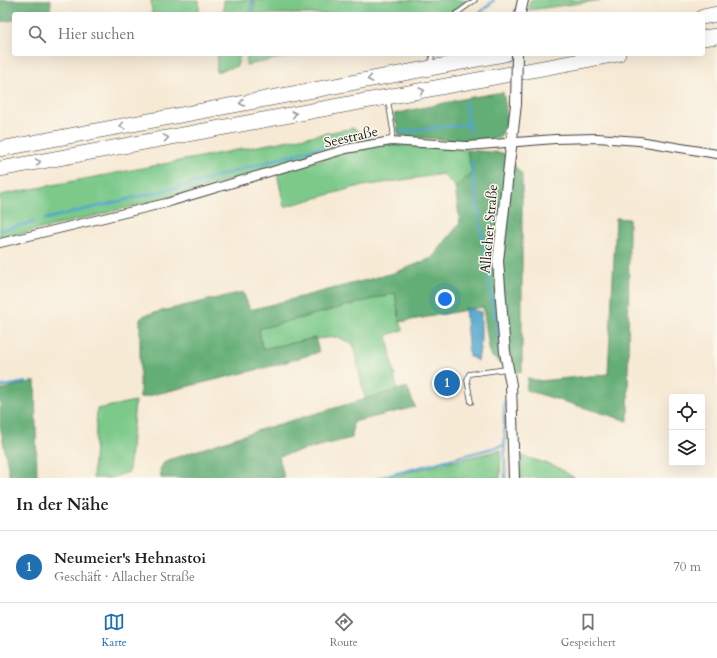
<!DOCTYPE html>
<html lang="de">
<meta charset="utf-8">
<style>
:root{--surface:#fff;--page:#f2f2f2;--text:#222;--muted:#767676;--line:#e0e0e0;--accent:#1f6fb2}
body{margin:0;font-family:Cardo,serif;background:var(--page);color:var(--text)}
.controls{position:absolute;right:12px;bottom:12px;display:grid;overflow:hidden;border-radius:4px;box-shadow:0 4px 16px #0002}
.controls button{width:36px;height:36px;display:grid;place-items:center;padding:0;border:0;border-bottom:1px solid var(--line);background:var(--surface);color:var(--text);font:20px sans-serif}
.you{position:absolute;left:445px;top:299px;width:14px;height:14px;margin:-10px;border:3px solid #fff;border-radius:50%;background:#1a73e8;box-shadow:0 0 0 6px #1a73e833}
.badge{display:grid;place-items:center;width:26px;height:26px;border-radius:50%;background:var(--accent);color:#fff;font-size:13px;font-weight:700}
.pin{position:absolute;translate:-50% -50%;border:2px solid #fff;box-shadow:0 1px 4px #0006}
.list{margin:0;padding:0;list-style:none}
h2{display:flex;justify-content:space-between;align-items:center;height:52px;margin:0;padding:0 16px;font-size:17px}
h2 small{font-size:13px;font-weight:400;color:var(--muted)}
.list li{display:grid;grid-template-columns:26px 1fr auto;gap:12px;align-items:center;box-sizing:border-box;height:72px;padding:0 16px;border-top:1px solid var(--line)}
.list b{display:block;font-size:15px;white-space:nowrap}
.list p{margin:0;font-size:13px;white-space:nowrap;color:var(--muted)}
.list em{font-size:13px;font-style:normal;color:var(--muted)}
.icon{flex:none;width:22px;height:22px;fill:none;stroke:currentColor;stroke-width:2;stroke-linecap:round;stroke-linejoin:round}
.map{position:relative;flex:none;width:717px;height:478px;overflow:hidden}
.search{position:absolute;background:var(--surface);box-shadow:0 4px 16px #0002;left:12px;right:12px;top:12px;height:44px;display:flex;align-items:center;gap:10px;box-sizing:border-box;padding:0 14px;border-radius:4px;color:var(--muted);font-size:15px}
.sheet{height:124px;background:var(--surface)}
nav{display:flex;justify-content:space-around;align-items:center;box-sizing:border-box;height:56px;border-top:1px solid var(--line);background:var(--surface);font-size:11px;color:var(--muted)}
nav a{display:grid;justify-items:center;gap:2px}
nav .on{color:var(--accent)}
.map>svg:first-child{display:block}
.green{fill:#7bc98a;stroke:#4c7253}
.forest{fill:#64ad76;stroke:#406449}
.water{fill:#53a6ce;stroke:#386175}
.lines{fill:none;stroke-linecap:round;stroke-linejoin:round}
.stream{stroke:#53a6ce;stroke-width:2.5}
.service-casing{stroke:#3d3b38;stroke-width:5.5}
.minor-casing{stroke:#3d3b38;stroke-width:10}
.tertiary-casing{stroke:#3d3b38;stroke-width:12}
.motorway-casing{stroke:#3d3b38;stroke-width:16}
.service{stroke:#fff;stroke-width:4}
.minor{stroke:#fff;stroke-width:8}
.tertiary{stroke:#fff;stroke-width:10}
.motorway{stroke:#fff;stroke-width:15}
.tertiary-bridge-casing{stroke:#3d3b38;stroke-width:12;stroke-linecap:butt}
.tertiary-bridge{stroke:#fff;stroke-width:10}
.oneway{stroke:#999}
.labels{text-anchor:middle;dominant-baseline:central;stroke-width:3;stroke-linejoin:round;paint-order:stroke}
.street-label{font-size:14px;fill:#1c1c1c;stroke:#fbf7ec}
</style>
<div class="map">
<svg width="717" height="478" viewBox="0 0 717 478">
<rect width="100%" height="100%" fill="#fbf7ec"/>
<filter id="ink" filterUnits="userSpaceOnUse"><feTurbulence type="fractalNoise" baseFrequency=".025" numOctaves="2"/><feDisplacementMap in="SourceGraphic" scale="8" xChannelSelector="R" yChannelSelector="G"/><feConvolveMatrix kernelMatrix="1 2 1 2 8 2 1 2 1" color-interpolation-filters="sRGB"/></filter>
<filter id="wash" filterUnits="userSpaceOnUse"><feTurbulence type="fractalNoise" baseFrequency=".012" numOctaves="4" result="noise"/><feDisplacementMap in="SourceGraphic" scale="16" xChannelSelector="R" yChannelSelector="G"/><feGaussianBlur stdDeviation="0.9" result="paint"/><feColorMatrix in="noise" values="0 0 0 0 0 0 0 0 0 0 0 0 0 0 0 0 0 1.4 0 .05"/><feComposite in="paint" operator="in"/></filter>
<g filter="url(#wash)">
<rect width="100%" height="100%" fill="#f7ead5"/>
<g class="green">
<path d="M151 0H199V14H152Z"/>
<path d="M224 0H252L249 14H223Z"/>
<path d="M255 0H468L450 14H253Z"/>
<path d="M530 0H603L529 10Z"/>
<path d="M218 54H240L237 66 216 72Z"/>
<path d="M247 54H303L246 65Z"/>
<path d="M353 128 371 138 188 193 0 239V195Z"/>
<path d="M390 144 467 150 472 173 455 187 443 174 356 187 284 207 277 173 346 152Z"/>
<path d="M395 293 400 322 403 330 387 335 397 390 365 399 353 344 337 337 315 339 262 349 259 328Z"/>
<path d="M135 401 129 472 111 478H93L97 409Z"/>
<path d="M501 450 500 478H382Z"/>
<path d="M516 454 555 466 575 478H516Z"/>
</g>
<g class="forest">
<path d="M0 0H51L50 14H14V20L0 22Z"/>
<path d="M503 92C506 108 510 124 499 138L473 142 399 136 394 114 467 98Z"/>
<path d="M467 150 503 153 522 174V371L513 373 490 355 483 307 400 322 395 293 259 329 262 349 315 338 319 352 276 365 140 398V319L145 315 243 292 250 310 394 273 432 258 460 223 455 187 472 173Z"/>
<path d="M616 218 629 219 628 421 526 390 528 378 540 381 608 374Z"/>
<path d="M35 381 37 478H10L0 425V390Z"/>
<path d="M407 387 415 407 353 422 352 438 279 456 284 478H161L160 469 165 461 259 430Z"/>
</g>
<path class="water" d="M465 308 481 312V343L478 361 469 356Z"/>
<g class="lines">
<g class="stream">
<path d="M251 14 253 0"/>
<path d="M479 14 494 0"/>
<path d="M465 102 470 131"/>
<path d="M401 132 468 124"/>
<path d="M471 162 501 358"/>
<path d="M45 219 191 184 348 139 367 136"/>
<path d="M0 230 34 222"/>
<path d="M0 387 26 382"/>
<path d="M504 402 505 478"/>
<path d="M378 478 505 445"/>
</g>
</g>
</g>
<g filter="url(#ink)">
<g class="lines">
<g class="service-casing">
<g id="service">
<path d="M456 14 475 0"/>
<path d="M431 66 432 54"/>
<path d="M388 100 393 131 391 141"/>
<path d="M471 402 467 380 469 374 507 369"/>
</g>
</g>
<g class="minor-casing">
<path id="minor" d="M0 243 166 203 346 149 391 141 467 146 555 139 597 138 639 141 717 154"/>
</g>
<g class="tertiary-casing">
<g id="tertiary">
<path d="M520 14 523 0"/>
<path d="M514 478 511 385 505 352 498 261 516 104"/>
</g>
</g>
<g class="motorway-casing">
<g id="motorway">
<path d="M703 17 717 14"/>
<path d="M703 38 717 36"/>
<path d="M0 149 505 54"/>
<path d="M0 169 618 54"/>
</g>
</g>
<use href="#service" class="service"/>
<use href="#minor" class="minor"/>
<use href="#tertiary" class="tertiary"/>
<use href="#motorway" class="motorway"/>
<g class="tertiary-bridge-casing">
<path id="tertiary-bridge" d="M516 104 517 54"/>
</g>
<use href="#tertiary-bridge" class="tertiary-bridge"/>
</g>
<defs><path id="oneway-chevron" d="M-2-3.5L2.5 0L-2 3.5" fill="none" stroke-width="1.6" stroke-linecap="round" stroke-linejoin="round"/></defs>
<g class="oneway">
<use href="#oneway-chevron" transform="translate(370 79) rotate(169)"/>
<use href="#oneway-chevron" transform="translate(422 91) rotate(-11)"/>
<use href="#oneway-chevron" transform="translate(242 103) rotate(169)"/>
<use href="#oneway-chevron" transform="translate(294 114) rotate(-11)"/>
<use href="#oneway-chevron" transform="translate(122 126) rotate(169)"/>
<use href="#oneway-chevron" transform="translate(166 138) rotate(-10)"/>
<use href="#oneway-chevron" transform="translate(38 162) rotate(-10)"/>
</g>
</g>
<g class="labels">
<g class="street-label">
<text transform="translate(351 137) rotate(-13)">Seestraße</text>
<text transform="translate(489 229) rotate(-85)">Allacher Straße</text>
</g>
</g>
</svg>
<div class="controls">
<button><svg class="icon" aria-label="locate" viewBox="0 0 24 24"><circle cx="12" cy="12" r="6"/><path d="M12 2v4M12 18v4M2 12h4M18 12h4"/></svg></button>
<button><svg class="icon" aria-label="layers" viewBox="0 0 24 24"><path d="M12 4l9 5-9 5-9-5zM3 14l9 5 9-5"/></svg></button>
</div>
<div class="you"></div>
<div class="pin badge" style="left:447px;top:383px">1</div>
<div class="search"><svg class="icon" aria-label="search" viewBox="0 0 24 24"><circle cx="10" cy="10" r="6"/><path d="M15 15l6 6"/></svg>Hier suchen</div>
</div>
<section class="sheet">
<h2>In der Nähe<small></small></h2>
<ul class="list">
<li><span class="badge">1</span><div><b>Neumeier's Hehnastoi</b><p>Geschäft · Allacher Straße</p></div><em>70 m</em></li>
</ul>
</section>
<nav>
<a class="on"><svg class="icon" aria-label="map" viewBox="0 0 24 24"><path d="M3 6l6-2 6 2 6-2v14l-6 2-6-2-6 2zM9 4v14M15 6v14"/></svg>Karte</a>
<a><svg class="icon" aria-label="directions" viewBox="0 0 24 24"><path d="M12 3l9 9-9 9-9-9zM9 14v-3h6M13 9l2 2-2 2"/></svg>Route</a>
<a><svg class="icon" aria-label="saved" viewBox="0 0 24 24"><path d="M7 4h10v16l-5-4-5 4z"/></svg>Gespeichert</a>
</nav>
